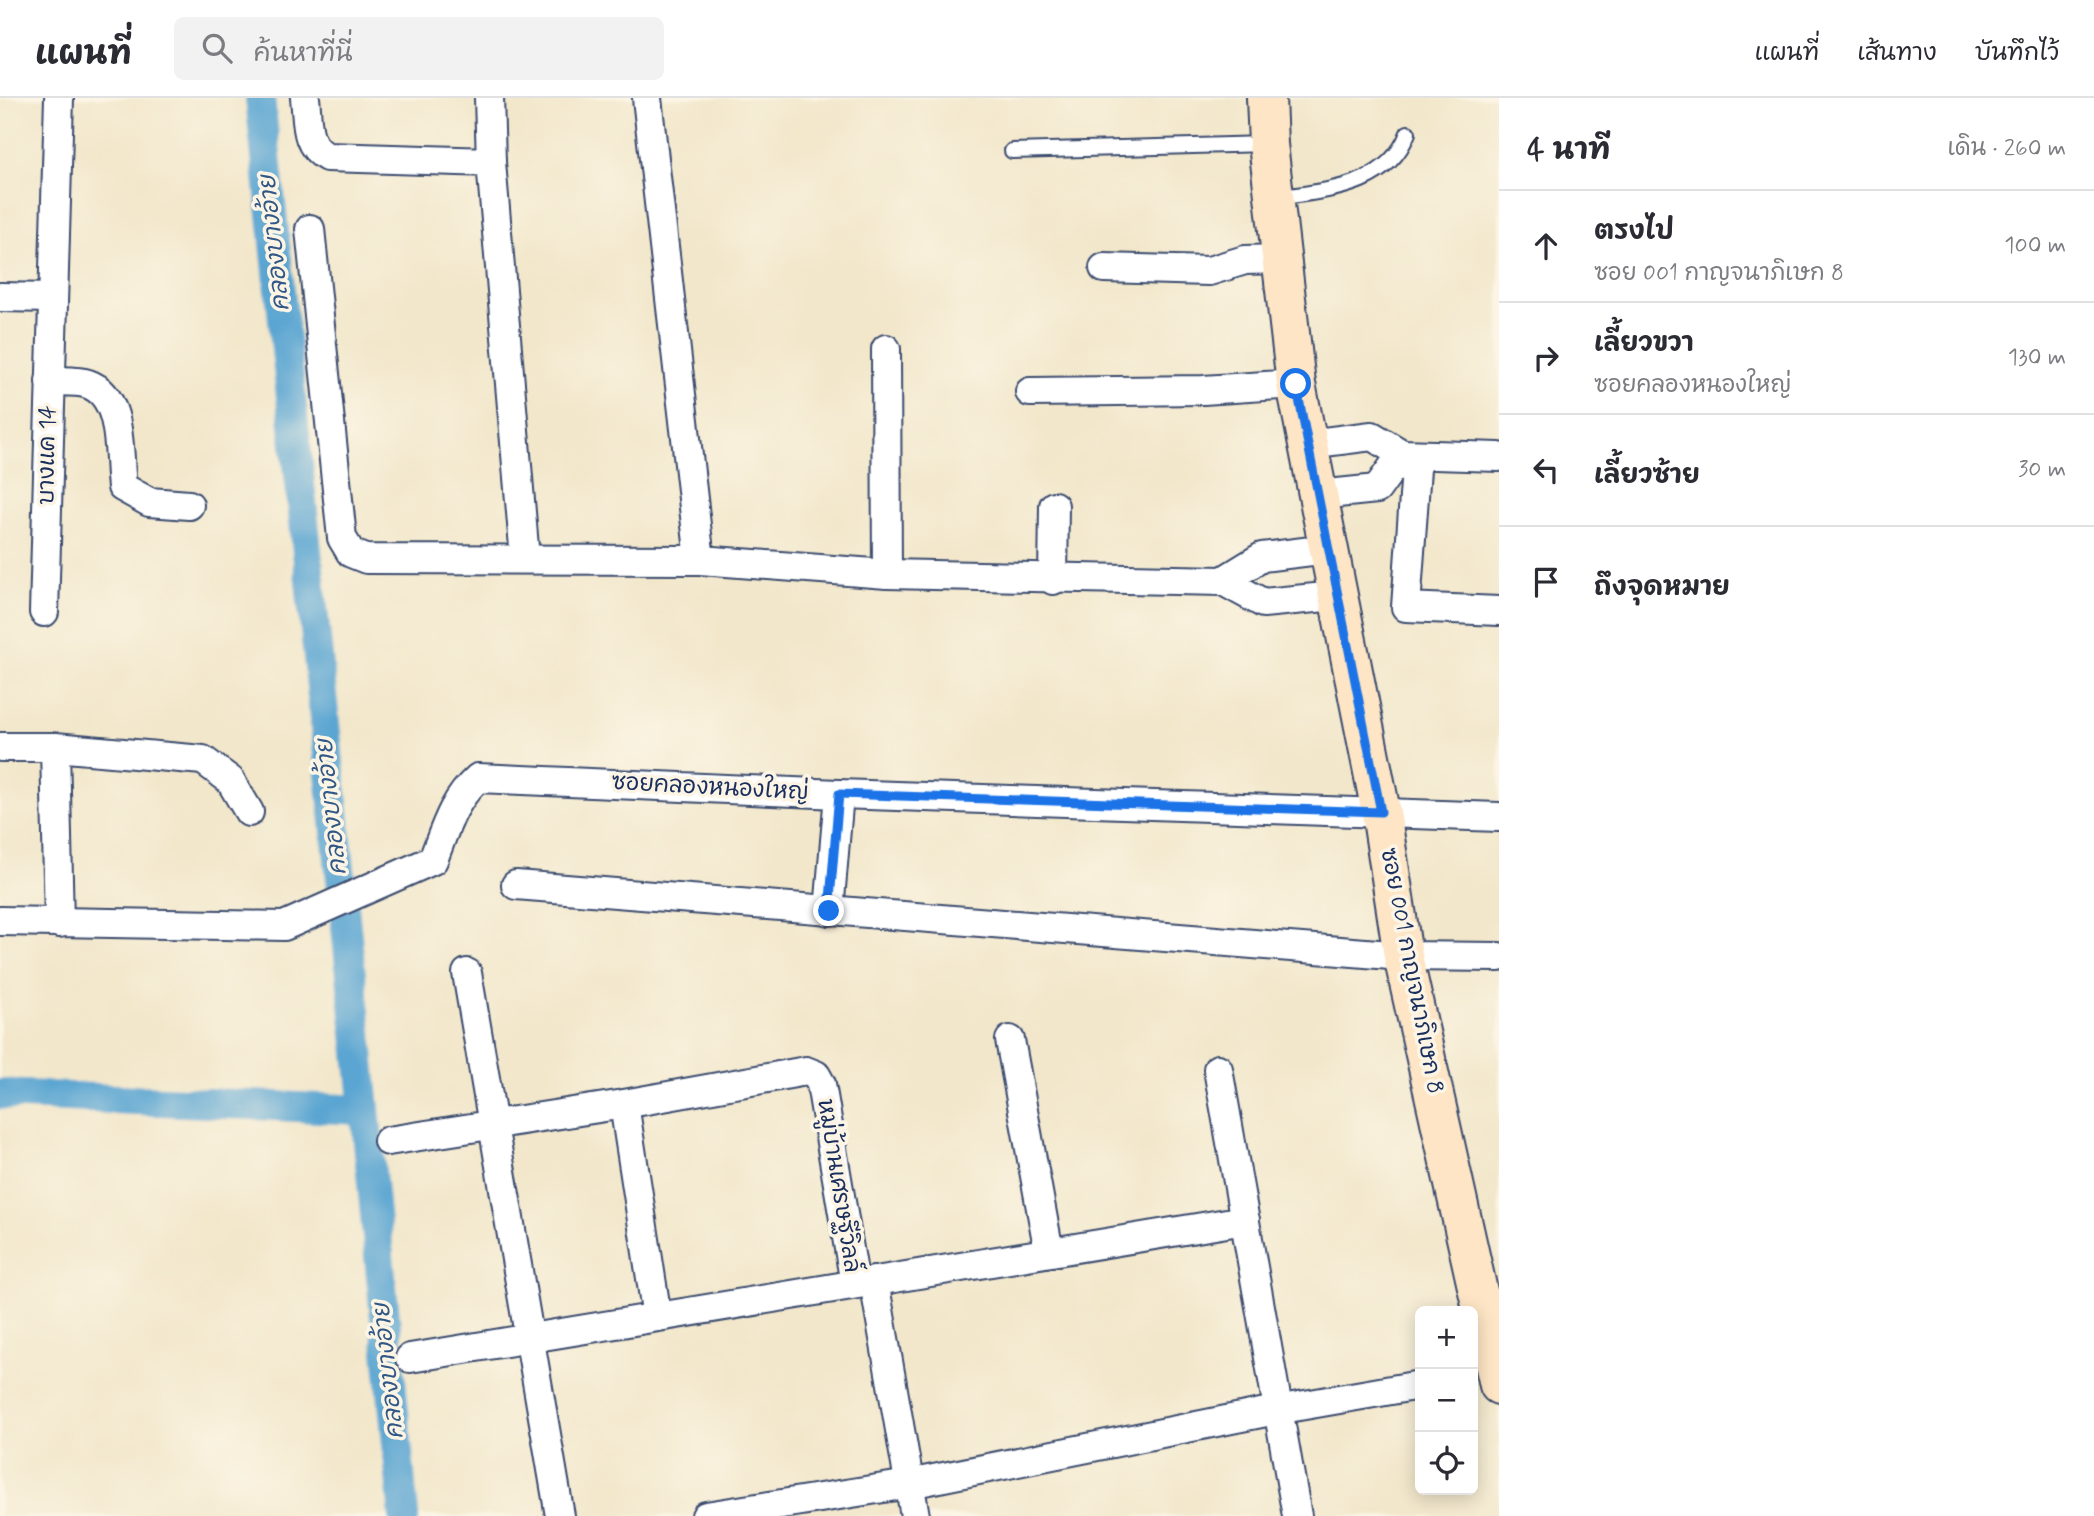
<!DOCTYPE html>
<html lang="th">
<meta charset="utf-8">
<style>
:root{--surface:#fff;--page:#f2f2f3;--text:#2b2b33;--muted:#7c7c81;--line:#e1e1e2}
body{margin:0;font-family:Mynerve,"Playpen Sans Thai",sans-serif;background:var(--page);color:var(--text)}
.controls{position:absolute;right:21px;bottom:21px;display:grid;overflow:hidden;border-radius:10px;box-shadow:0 4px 18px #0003}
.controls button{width:63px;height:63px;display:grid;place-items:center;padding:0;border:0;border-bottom:2px solid var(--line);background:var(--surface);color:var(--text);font:35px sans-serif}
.stop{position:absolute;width:21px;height:21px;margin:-16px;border:5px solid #1a73e8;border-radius:50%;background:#fff}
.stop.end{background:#1a73e8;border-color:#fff;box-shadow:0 2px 7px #0008}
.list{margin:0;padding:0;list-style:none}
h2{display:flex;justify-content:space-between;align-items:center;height:91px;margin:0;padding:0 28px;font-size:30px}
h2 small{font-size:23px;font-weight:400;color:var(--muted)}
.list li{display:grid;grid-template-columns:46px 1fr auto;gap:21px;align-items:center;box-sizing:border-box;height:112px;padding:0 28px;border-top:2px solid var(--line)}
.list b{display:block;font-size:26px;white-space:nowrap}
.list p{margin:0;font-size:23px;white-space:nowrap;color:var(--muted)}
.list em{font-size:23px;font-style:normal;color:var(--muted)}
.icon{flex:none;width:38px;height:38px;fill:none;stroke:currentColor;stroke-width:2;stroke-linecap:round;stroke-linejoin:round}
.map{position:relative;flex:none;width:1499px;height:1418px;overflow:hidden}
header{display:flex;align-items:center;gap:42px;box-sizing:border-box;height:98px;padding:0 35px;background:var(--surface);border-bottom:2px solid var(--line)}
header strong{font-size:33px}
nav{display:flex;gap:38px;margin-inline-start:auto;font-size:24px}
.search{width:490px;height:63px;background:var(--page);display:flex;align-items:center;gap:18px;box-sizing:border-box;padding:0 24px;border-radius:10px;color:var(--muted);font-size:26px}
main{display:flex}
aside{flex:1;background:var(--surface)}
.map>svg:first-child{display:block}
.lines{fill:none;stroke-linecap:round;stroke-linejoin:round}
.canal{stroke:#5aa5d2;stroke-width:30}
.lane-casing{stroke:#3b4b6e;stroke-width:18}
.street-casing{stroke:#3b4b6e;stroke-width:32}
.secondary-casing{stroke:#3b4b6e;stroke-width:42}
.lane{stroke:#fff;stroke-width:14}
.street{stroke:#fff;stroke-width:28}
.secondary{stroke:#fde5c5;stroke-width:38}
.route{stroke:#1a73e8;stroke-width:9}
.labels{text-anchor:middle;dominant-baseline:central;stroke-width:7;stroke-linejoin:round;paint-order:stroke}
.street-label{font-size:23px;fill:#1b2f5e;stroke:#fcf5e5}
.water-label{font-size:24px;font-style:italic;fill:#315887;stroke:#fcf5e5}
</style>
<header>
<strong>แผนที่</strong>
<div class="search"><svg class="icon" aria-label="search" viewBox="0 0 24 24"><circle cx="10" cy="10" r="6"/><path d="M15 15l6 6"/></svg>ค้นหาที่นี่</div>
<nav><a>แผนที่</a><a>เส้นทาง</a><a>บันทึกไว้</a></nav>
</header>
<main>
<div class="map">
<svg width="1499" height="1418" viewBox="0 0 1499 1418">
<rect width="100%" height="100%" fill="#fcf5e5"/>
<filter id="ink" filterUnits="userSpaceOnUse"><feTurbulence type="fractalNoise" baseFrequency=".0143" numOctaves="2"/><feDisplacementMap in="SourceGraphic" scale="14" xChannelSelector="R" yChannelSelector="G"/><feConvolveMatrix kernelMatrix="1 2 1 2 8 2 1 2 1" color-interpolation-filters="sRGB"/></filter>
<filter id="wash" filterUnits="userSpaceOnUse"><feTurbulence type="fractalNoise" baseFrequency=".00686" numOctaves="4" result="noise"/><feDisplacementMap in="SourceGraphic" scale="28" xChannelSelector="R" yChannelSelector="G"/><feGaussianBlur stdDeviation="1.57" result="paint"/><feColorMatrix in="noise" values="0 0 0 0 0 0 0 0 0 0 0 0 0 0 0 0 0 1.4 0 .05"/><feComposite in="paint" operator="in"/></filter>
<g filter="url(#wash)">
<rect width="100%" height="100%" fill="#f2e7cb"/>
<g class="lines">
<g class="canal">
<path d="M260 0 365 1012 404 1418"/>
<path d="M0 996 365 1012"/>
</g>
</g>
</g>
<g filter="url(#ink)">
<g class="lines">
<g class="lane-casing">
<g id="lane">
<path d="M1012 53 1266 46"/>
<path d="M1276 100C1327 92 1387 90 1408 35"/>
</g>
</g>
<g class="street-casing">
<g id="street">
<path d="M305 0C308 23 304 47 327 59L491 64 525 461"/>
<path d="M489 0 491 64"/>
<path d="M647 0 700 462"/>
<path d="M310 131 342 440 351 455 366 461 700 462 887 476 1223 483 1263 505 1336 498"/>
<path d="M1104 170 1209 173 1245 162 1283 161"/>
<path d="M0 199 52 200"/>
<path d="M886 251 887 476"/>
<path d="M50 283C62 284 77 282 88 286 124 298 118 358 122 389L149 404 189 407"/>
<path d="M1030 294 1203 292 1296 286"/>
<path d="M1308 346 1372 338 1402 356 1377 391 1318 397"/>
<path d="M1402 356 1499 359"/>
<path d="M1417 357 1406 509 1499 513"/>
<path d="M1053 482 1054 408"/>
<path d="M1223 483 1262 459 1328 451"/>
<path d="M44 514 59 0"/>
<path d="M0 649H55L203 662 230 682 249 714"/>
<path d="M55 649 59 825"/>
<path d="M516 787 1403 858 1499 859"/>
<path d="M829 813 839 696"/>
<path d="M0 823 284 828 433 762C445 731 453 702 478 680L839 696 1499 719"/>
<path d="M467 875 560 1418"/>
<path d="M1010 942 1049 1154"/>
<path d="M1218 971 1297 1418"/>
<path d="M624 1006 657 1219"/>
<path d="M388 1043 624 1006 806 973 816 977 821 986 855 1186"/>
<path d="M874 1183 915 1418"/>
<path d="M410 1260 1245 1122"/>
<path d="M706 1418 909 1386 1276 1312 1420 1287"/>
</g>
</g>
<g class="secondary-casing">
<path id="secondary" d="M1266 0 1268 46 1296 286 1381 714 1403 858 1499 1287"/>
</g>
<use href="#lane" class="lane"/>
<use href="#street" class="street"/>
<use href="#secondary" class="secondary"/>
</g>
</g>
<g class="lines" filter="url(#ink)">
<path class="route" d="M829 813 839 696 1381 714 1296 286"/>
</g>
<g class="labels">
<g class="street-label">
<text transform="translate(48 357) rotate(-89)">บางแค 14</text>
<text transform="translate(710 690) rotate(3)">ซอยคลองหนองใหญ่</text>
<text transform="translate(1411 873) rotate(79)">ซอย 001 กาญจนาภิเษก 8</text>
<text transform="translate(838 1088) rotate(81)">หมู่บ้านเศรษฐีวิลล์</text>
</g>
<g class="water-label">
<text transform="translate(275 145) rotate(-96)">คลองบางอ้าย</text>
<text transform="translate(332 709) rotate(-96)">คลองบางอ้าย</text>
<text transform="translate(389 1273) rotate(-96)">คลองบางอ้าย</text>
</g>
</g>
</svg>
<div class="controls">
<button>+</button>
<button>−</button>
<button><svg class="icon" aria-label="locate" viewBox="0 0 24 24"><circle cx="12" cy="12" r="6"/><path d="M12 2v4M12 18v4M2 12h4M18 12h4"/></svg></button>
</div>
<div class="stop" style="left:1296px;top:286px"></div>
<div class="stop end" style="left:829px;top:813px"></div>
</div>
<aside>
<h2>4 นาที<small>เดิน · 260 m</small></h2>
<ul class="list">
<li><svg class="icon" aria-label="ahead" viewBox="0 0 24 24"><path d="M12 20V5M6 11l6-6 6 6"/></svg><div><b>ตรงไป</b><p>ซอย 001 กาญจนาภิเษก 8</p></div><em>100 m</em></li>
<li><svg class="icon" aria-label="right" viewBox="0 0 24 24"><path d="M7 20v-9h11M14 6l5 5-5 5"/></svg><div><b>เลี้ยวขวา</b><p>ซอยคลองหนองใหญ่</p></div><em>130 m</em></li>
<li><svg class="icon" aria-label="left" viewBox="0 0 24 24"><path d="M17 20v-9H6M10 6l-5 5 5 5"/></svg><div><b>เลี้ยวซ้าย</b></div><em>30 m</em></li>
<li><svg class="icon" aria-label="arrive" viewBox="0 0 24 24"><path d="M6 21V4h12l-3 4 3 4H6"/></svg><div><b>ถึงจุดหมาย</b></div></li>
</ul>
</aside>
</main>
